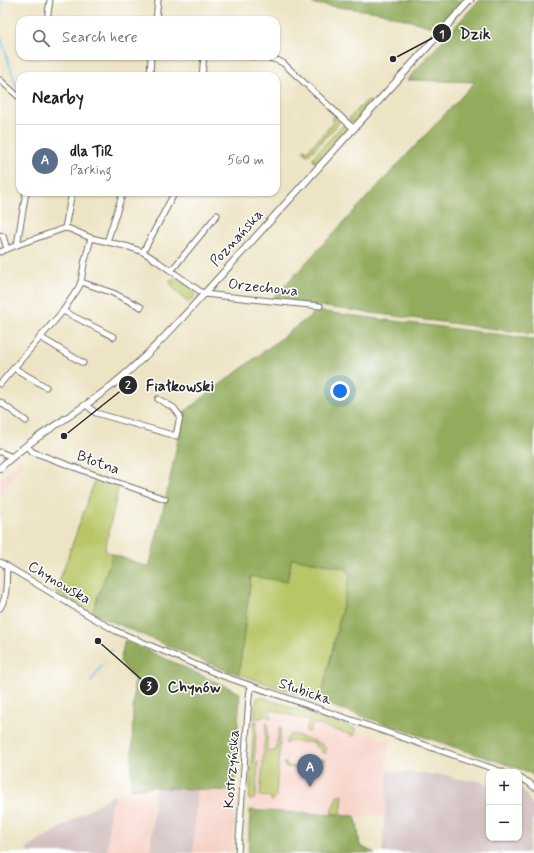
<!DOCTYPE html>
<meta charset="utf-8">
<style>
:root{--surface:#fff;--page:#f6f6f6;--text:#222;--muted:#767676;--line:#e0e0e0;--accent:#1a73e8}
body{margin:0;font-family:Mynerve,sans-serif;background:var(--page);color:var(--text)}
.controls{position:absolute;right:12px;bottom:12px;display:grid;overflow:hidden;border-radius:8px;box-shadow:0 1px 3px #0004}
.controls button{width:36px;height:36px;display:grid;place-items:center;padding:0;border:0;border-bottom:1px solid var(--line);background:var(--surface);color:var(--text);font:20px sans-serif}
.you{position:absolute;left:340px;top:391px;width:14px;height:14px;margin:-10px;border:3px solid #fff;border-radius:50%;background:#1a73e8;box-shadow:0 0 0 6px #1a73e833}
.badge{display:grid;place-items:center;width:26px;height:26px;border-radius:50%;background:var(--accent);color:#fff;font-size:13px;font-weight:700}
.pin{position:absolute;translate:-50% -33px;filter:drop-shadow(0 1px 2px #0008)}
.pin::after{content:'';position:absolute;top:21px;width:14px;height:12px;background:inherit;clip-path:polygon(0 0,100% 0,50% 100%)}
.list{margin:0;padding:0;list-style:none}
h2{display:flex;justify-content:space-between;align-items:center;height:52px;margin:0;padding:0 16px;font-size:17px}
h2 small{font-size:13px;font-weight:400;color:var(--muted)}
.list li{display:grid;grid-template-columns:26px 1fr auto;gap:12px;align-items:center;box-sizing:border-box;height:72px;padding:0 16px;border-top:1px solid var(--line)}
.list b{display:block;font-size:15px;white-space:nowrap}
.list p{margin:0;font-size:13px;white-space:nowrap;color:var(--muted)}
.list em{font-size:13px;font-style:normal;color:var(--muted)}
.icon{flex:none;width:22px;height:22px;fill:none;stroke:currentColor;stroke-width:2;stroke-linecap:round;stroke-linejoin:round}
.map{position:relative;flex:none;width:534px;height:853px;overflow:hidden}
.search{position:absolute;background:var(--surface);box-shadow:0 1px 3px #0004;left:16px;top:16px;width:264px;height:44px;display:flex;align-items:center;gap:10px;box-sizing:border-box;padding:0 14px;border-radius:12px;color:var(--muted);font-size:15px}
.panel{position:absolute;background:var(--surface);box-shadow:0 1px 3px #0004;left:16px;top:72px;width:264px;height:124px;border-radius:12px}
.map>svg:first-child{display:block}
.built{fill:#f7d1c6}
.industrial{fill:#d2bfbf}
.green{fill:#b9c668;stroke:#72784a}
.forest{fill:#92ab5c;stroke:#5e6b44}
.lines{fill:none;stroke-linecap:round;stroke-linejoin:round}
.stream{stroke:#72c0ed;stroke-width:1.5}
.minor-casing{stroke:#6f6c61;stroke-width:7}
.tertiary-casing{stroke:#6f6c61;stroke-width:8}
.minor{stroke:#fff;stroke-width:5}
.tertiary{stroke:#fff;stroke-width:6}
.labels{text-anchor:middle;dominant-baseline:central;stroke-width:3;stroke-linejoin:round;paint-order:stroke}
.street-label{font-size:15px;fill:#2b2b2b;stroke:#fff}
.leader{fill:none;stroke:#2b2b2b;stroke-width:1.5}
.callout-dot{fill:#2b2b2b;stroke:#fff;stroke-width:1.5}
.mark-label{font-size:12px;text-anchor:middle;font-weight:bold;fill:#fff}
.callout-label{font-size:16px;text-anchor:middle;font-weight:bold;fill:#2b2b2b;stroke:#fff;stroke-width:3;stroke-linejoin:round;paint-order:stroke}
</style>
<div class="map">
<svg width="534" height="853" viewBox="0 0 534 853">
<rect width="100%" height="100%" fill="#fff"/>
<filter id="ink" filterUnits="userSpaceOnUse"><feTurbulence type="fractalNoise" baseFrequency=".025" numOctaves="2"/><feDisplacementMap in="SourceGraphic" scale="8" xChannelSelector="R" yChannelSelector="G"/><feConvolveMatrix kernelMatrix="1 2 1 2 8 2 1 2 1" color-interpolation-filters="sRGB"/></filter>
<filter id="wash" filterUnits="userSpaceOnUse"><feTurbulence type="fractalNoise" baseFrequency=".012" numOctaves="4" result="noise"/><feDisplacementMap in="SourceGraphic" scale="16" xChannelSelector="R" yChannelSelector="G"/><feGaussianBlur stdDeviation="0.9" result="paint"/><feColorMatrix in="noise" values="0 0 0 0 0 0 0 0 0 0 0 0 0 0 0 0 0 1.4 0 .05"/><feComposite in="paint" operator="in"/></filter>
<g filter="url(#wash)">
<rect width="100%" height="100%" fill="#ede4c5"/>
<g class="built">
<path d="M21 460 23 462 19 469 0 497V479Z"/>
<path d="M264 699 389 741 384 817 355 816 249 808V794L256 703Z"/>
<path d="M149 789 153 793 149 853H107L110 807 111 804 115 797 122 793Z"/>
<path d="M197 789 236 791 231 853H193Z"/>
</g>
<g class="industrial">
<path d="M388 771 429 774V775L434 776V774L451 776V778L479 781 489 785V838H519V786H521L534 808V814L528 852H526L525 853H382Z"/>
<path d="M155 786 197 789 193 853H150Z"/>
<path d="M113 795 115 797 111 804 110 807 107 853H28L27 849 37 842Z"/>
</g>
<g class="green">
<path d="M366 101H370V104L353 122 349 121V118Z"/>
<path d="M333 116 340 122 310 154 306 155 304 151V149L307 151 334 122 331 119Z"/>
<path d="M343 125 345 126 346 129 317 162H314L313 159V157Z"/>
<path d="M178 279 193 290 195 293 194 297 188 303V301C179 297 175 289 169 281Z"/>
<path d="M96 477 119 484 105 551 113 554 92 613 55 593Z"/>
<path d="M292 558 345 568 350 575 320 702 239 674 251 575Z"/>
<path d="M262 697 356 729 354 736 313 723 309 732 305 731 309 721 271 709 270 711 272 718 262 716V718H254L256 701 257 698Z"/>
<path d="M254 721H257L254 762H258L256 796 254 799 253 800H249Z"/>
<path d="M266 722H268L267 751H276L277 739H278L279 727H281L276 797 273 801H271V797L260 796Z"/>
<path d="M290 735H296L322 744 325 748 326 753H322C321 749 319 747 315 746V743L288 741 287 744H286V740Z"/>
<path d="M321 759 325 760C325 762 325 764 323 766 316 772 294 768 286 767L284 766V763L286 762V766L313 768V764L318 763Z"/>
<path d="M343 794 341 814 331 813 337 796Z"/>
</g>
<g class="forest">
<path d="M313 0H466L440 29 378 12 313 4Z"/>
<path d="M479 0H534V334L271 300 475 82 407 80Z"/>
<path d="M317 311 534 339V776L526 771 320 702 350 575 345 568 292 558 287 582 251 576 239 674 222 669 92 613 113 554 149 567 166 497 184 412Z"/>
<path d="M125 640 240 693 234 791 154 787 131 789 134 680 120 661Z"/>
<path d="M250 810 355 816 357 823 360 846 375 853H248Z"/>
</g>
<g class="lines">
<g class="stream">
<path d="M0 18 2 0"/>
<path d="M0 34 17 89"/>
<path d="M110 652 112 649"/>
<path d="M104 661 105 660"/>
<path d="M91 682 102 665"/>
</g>
</g>
</g>
<g filter="url(#ink)">
<g class="lines">
<g class="minor-casing">
<g id="minor">
<path d="M47 20 50 0"/>
<path d="M156 20 158 0"/>
<path d="M248 56C260 57 272 57 283 63L354 129"/>
<path d="M150 76 151 56"/>
<path d="M202 76 204 56"/>
<path d="M0 80 20 98"/>
<path d="M65 228 72 192"/>
<path d="M0 235 3 236 7 249"/>
<path d="M107 242 123 192"/>
<path d="M17 245 26 192"/>
<path d="M0 252 17 245 65 228 70 229 91 238 129 247 143 252 157 261 204 294 320 306"/>
<path d="M143 252 175 192"/>
<path d="M171 271 217 215"/>
<path d="M81 282 113 293 141 307"/>
<path d="M63 311 114 337"/>
<path d="M40 337 83 363"/>
<path d="M14 368 46 387"/>
<path d="M0 384 63 311 79 287 81 282 84 264 91 238"/>
<path d="M0 402 26 421"/>
<path d="M86 405 96 413 176 436 180 416 174 408 158 399"/>
<path d="M26 446 33 452 90 473 165 499"/>
<path d="M0 452 3 453 12 457"/>
<path d="M0 562 90 616 116 631 220 675 503 772"/>
<path d="M0 608C8 596 6 580 7 566"/>
<path d="M519 778 528 782 534 787"/>
<path d="M238 853 249 697 250 690 253 687"/>
</g>
</g>
<g class="tertiary-casing">
<path id="tertiary" d="M0 468C33 436 75 415 110 387 145 359 174 327 204 294L470 0"/>
</g>
<use href="#minor" class="minor"/>
<use href="#tertiary" class="tertiary"/>
</g>
</g>
<g class="labels">
<g class="street-label">
<text transform="translate(237 238) rotate(-48)">Poznańska</text>
<text transform="translate(263 288) rotate(6)">Orzechowa</text>
<text transform="translate(98 463) rotate(20)">Błotna</text>
<text transform="translate(59 583) rotate(31)">Chynowska</text>
<text transform="translate(305 692) rotate(19)">Słubicka</text>
<text transform="translate(232 769) rotate(-86)">Kostrzyńska</text>
</g>
</g>
<path class="leader" d="M393 59L442 33M64 436L128 385M98 641L149 686"/>
<g class="callout-dot">
<circle cx="393" cy="59" r="4"/>
<circle cx="64" cy="436" r="4"/>
<circle cx="98" cy="641" r="4"/>
<circle cx="442" cy="33" r="10"/>
<circle cx="128" cy="385" r="10"/>
<circle cx="149" cy="686" r="10"/>
</g>
<g class="mark-label">
<text x="442" y="38">1</text>
<text x="128" y="389">2</text>
<text x="149" y="690">3</text>
</g>
<g class="callout-label">
<text x="475" y="39">Dzik</text>
<text x="180" y="391">Fiałkowski</text>
<text x="194" y="692">Chynów</text>
</g>
</svg>
<div class="controls">
<button>+</button>
<button>−</button>
</div>
<div class="you"></div>
<div class="pin badge" style="left:310px;top:787px;background:#5c6f8a">A</div>
<div class="search"><svg class="icon" aria-label="search" viewBox="0 0 24 24"><circle cx="10" cy="10" r="6"/><path d="M15 15l6 6"/></svg>Search here</div>
<section class="panel">
<h2>Nearby<small></small></h2>
<ul class="list">
<li><span class="badge" style="background:#5c6f8a">A</span><div><b>dla TiR</b><p>Parking</p></div><em>560 m</em></li>
</ul>
</section>
</div>
